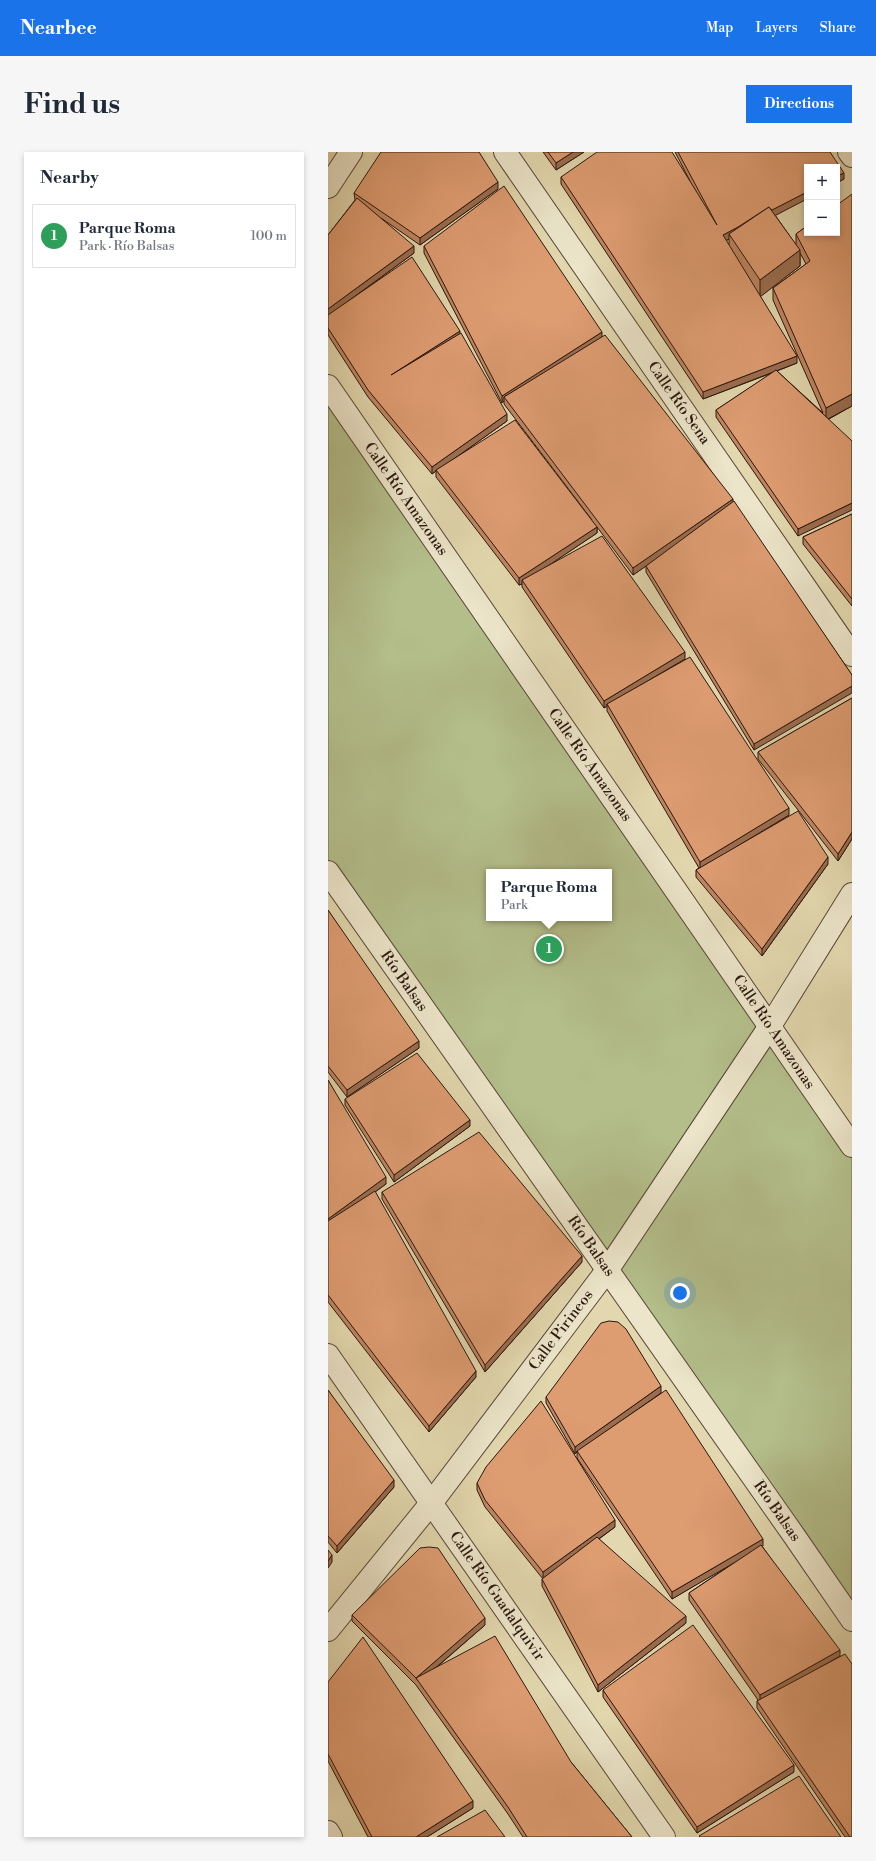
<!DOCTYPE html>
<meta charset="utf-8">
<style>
:root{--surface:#fff;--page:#f6f6f7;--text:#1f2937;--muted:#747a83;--line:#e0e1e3;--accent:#1a73e8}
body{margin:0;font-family:"Libre Bodoni",serif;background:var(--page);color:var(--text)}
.controls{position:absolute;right:12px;top:12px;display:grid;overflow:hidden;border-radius:0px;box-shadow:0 2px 6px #0003}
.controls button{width:36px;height:36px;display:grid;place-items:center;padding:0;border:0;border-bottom:1px solid var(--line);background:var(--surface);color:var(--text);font:20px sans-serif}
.you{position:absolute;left:352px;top:1141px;width:14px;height:14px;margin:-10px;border:3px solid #fff;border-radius:50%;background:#1a73e8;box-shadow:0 0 0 6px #1a73e833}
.badge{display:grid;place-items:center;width:26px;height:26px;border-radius:50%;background:var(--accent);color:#fff;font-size:13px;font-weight:700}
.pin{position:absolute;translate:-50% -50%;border:2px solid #fff;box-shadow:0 1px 4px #0006}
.popup{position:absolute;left:158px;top:717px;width:126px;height:52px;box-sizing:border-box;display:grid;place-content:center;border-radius:0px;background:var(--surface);filter:drop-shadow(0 1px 3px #0005);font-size:13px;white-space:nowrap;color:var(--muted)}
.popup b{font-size:15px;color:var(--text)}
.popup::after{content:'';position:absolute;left:50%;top:100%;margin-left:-8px;border:8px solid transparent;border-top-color:var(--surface)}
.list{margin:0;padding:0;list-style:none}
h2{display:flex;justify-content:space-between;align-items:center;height:52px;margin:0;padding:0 16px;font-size:17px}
h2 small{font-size:13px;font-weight:400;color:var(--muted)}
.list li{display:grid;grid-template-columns:26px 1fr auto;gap:12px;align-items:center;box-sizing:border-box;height:64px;margin:0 8px 8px;padding:0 8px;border:1px solid var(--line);border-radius:0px}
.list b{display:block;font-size:15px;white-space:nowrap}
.list p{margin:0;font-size:13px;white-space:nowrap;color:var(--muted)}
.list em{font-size:13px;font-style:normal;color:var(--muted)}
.map{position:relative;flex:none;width:524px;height:1685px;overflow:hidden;border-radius:0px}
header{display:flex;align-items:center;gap:24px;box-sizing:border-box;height:56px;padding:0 20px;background:var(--accent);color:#fff}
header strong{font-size:19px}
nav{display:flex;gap:22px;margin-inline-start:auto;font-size:14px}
.intro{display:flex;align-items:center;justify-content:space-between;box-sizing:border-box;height:96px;padding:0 24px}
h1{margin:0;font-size:28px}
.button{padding:10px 18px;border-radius:0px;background:var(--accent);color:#fff;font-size:14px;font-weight:700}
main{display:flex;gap:24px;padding:0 24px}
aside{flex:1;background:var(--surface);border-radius:0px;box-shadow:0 2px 6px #0003}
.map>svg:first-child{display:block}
.green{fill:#b3be8a;stroke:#6e6a4c;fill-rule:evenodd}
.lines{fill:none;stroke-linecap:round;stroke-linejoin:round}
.minor-casing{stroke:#584737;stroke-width:24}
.tertiary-casing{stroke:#584737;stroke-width:24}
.minor{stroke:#ece5ca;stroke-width:22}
.tertiary{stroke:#ece5ca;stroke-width:22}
.wall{fill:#bf8661;stroke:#2a170f;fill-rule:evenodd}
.shaded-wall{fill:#9b6d4f;stroke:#2a170f}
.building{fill:#de9c71;stroke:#2a170f}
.labels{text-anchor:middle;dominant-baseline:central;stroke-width:4;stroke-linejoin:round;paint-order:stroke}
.street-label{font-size:15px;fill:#2a170f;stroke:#ece5ca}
</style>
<header>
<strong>Nearbee</strong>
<nav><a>Map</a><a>Layers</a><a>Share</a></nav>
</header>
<div class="intro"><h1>Find us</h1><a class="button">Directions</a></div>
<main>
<aside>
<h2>Nearby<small></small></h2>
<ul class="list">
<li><span class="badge" style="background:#2e9e5b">1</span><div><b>Parque Roma</b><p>Park · Río Balsas</p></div><em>100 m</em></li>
</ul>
</aside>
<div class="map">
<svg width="524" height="1685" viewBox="0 0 524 1685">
<rect width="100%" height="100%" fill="#e2d7ae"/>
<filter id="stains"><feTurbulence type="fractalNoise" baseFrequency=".005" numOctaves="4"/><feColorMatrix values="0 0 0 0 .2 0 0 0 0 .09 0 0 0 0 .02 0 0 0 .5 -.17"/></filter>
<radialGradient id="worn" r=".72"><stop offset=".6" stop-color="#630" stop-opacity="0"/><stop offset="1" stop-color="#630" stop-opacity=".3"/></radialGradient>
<path class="green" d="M0 238 524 995V1471L0 720ZM161 720H281V766H161Z"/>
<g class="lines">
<g class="minor-casing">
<g id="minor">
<path d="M177 0 524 503"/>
<path d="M0 234 524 994"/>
<path d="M0 720 467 1385 524 1468"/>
<path d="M0 1203 336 1685"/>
<path d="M0 1478 104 1350 280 1117 442 874 524 742"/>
<path d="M0 1680 3 1685"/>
</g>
</g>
<g class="tertiary-casing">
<g id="tertiary">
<path d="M521 0 524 4"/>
<path d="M0 35 23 0"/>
</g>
</g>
<use href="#minor" class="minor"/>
<use href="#tertiary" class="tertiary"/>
</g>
<g class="wall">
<path d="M215 0H256L228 18Z"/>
<path d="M347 0H502L516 27 447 63 468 93V82L479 74 524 254 501 267 470 384 388 265V258L444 221 375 247 233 32V25L362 29ZM401 87V93L398 89ZM472 101 478 112 445 136V148L495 261 449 219 469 211 432 144 472 114Z"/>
<path d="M170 37 92 93 53 66 86 101 10 157 132 182 179 269 123 309 264 368 176 252V249L174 251 96 101V94L274 185 405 350 524 523 426 598 318 420V414L305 423 269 375V381L227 409 357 507 334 521 461 663 415 691 500 712 434 804 368 725V718L371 716 279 559V554L276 556 194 435V432L191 433 108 325V319L104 322 40 245 0 183V83L27 48 26 41Z"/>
<path d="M524 362V454L475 392V385Z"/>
<path d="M524 546V687L510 709 430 607V600Z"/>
<path d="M0 758 91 896 19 945 0 920Z"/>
<path d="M0 928 58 1032 47 1040 148 1225 101 1280 0 1150Z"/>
<path d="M17 947 142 974 66 1030 17 953Z"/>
<path d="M54 1040 254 1110 157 1220 54 1047Z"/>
<path d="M0 1238 66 1335 9 1401 0 1390Z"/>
<path d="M333 1241 293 1269 435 1394H434L512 1504 524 1685H517L429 1556V1549L430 1548 361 1448V1441L411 1407 344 1447 249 1306V1300L247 1302 218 1251V1245Z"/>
<path d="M149 1331 287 1375 271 1387 358 1471 270 1540 214 1434V1427H215L157 1355 149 1338Z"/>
<path d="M24 1463 157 1473 109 1515 243 1610 304 1685H195L180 1662 88 1533 24 1469Z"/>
<path d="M0 1530 145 1656 99 1685H40L0 1609Z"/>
<path d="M275 1538 466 1620 369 1681 275 1545Z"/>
</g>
<g class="shaded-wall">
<path d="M245 0H256L228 18V11Z"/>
<path d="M516 21V27L509 31V24Z"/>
<path d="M170 30V37L92 93V86Z"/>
<path d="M479 40V47L404 86 401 82V87L395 90V83Z"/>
<path d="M86 94V101L0 164V157Z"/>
<path d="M472 98V114L432 145V128Z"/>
<path d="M132 179V186L63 223Z"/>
<path d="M274 180V187L176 245V249L174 251V244Z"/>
<path d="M469 204V211L375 247V240Z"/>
<path d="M524 242V254L498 268V256Z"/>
<path d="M179 262V269L109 319 108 318V319L104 322V315Z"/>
<path d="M405 347V354L305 423V416Z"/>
<path d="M524 351V358L470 384V377Z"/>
<path d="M269 375V381L196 430 194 428V432L191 433V426Z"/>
<path d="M357 500V507L279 553V552V554L276 556V549Z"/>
<path d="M524 534V541L426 598V592Z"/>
<path d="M461 656V663L372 717V710Z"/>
<path d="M524 680V687L510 709V702Z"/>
<path d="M500 705V712L434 804V797Z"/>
<path d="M91 889V896L19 945V938Z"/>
<path d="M142 968V974L66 1030V1023Z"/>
<path d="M58 1025V1032L0 1074V1067Z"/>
<path d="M254 1104V1110L157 1220V1213Z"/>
<path d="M148 1219V1225L101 1280V1274Z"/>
<path d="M333 1234V1241L249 1300V1299V1300L247 1302V1295Z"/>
<path d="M66 1328V1335L9 1401V1394Z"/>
<path d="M287 1368V1375L215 1427V1420Z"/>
<path d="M435 1387V1394L344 1447V1440Z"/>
<path d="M4 1403V1410L0 1416V1409Z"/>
<path d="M358 1464V1471L270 1540V1533Z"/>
<path d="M157 1466V1473L91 1530 88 1526Z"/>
<path d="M512 1498V1504L432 1550V1543Z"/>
<path d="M466 1613V1620L369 1681V1675Z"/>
<path d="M145 1649V1656L99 1685H88Z"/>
</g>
<g class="building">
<path d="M53 0H151L170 30 92 86 26 41Z"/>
<path d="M220 0H245L228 11Z"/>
<path d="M269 0H344L389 73 350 0H502L516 21 509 24V15H479V40L444 58 441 55 410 75 395 83 469 204 375 240 233 25Z"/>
<path d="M176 34 274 180 174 244 96 94Z"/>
<path d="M524 42V242L498 256 445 136 482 109 468 82 479 74V81H509V53Z"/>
<path d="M29 46 86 94 0 157V83Z"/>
<path d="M441 55 472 98 432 128 401 82Z"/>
<path d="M84 105 132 179 63 223 133 181 179 262 104 315 40 238 0 176V163Z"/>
<path d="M277 183 405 347 305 416 176 245Z"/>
<path d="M448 218 524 289V351L470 377 388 258Z"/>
<path d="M187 268 269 375 191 426 108 318Z"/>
<path d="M406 349 524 523V534L426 592 318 414Z"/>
<path d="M524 362V447L475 385Z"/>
<path d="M274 384 357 500 276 549 194 428Z"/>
<path d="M362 505 461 656 372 710 279 552Z"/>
<path d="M524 546V680L510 702 430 600Z"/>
<path d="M470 659 500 705 434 797 368 718Z"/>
<path d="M0 758 91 889 19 938 0 914Z"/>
<path d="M89 901 142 968 66 1023 17 947Z"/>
<path d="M0 928 58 1025 0 1067Z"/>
<path d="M151 980 254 1104 157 1213 54 1040Z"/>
<path d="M47 1039 148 1219 101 1274 0 1143V1069Z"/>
<path d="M281 1169 290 1170 298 1177 333 1234 247 1295 218 1245 273 1171Z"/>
<path d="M0 1238 66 1328 9 1394 0 1384Z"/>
<path d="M338 1238 435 1387 344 1440 249 1299Z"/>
<path d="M213 1249 287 1368 215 1420 157 1348 149 1331 158 1315Z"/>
<path d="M269 1385 358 1464 270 1533 214 1427Z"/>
<path d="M433 1393 512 1498 432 1543 361 1441Z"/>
<path d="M101 1395 110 1396 157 1466 88 1526 167 1484 243 1610 304 1685H199L180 1655 88 1526 24 1463 92 1396Z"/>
<path d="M0 1398 4 1403 0 1409Z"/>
<path d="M365 1473 466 1613 369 1675 275 1538Z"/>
<path d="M35 1485 145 1649 88 1685H44L0 1602V1530Z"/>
<path d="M517 1502 524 1512V1685H522L429 1549Z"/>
<path d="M471 1624 513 1685H372L371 1684Z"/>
<path d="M157 1658 177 1685H109Z"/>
</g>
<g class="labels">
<g class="street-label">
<text transform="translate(351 251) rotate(55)">Calle Río Sena</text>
<text transform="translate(78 347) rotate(55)">Calle Río Amazonas</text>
<text transform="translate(262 613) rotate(55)">Calle Río Amazonas</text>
<text transform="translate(76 829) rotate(55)">Río Balsas</text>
<text transform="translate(446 880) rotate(56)">Calle Río Amazonas</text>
<text transform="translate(263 1094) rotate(55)">Río Balsas</text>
<text transform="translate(233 1178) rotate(-53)">Calle Pirineos</text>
<text transform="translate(449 1359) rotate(55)">Río Balsas</text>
<text transform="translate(169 1444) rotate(55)">Calle Río Guadalquivir</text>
</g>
</g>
<rect width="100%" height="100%" filter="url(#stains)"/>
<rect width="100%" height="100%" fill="url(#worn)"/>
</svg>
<div class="controls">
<button>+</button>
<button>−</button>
</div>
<div class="you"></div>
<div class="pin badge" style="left:221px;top:797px;background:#2e9e5b">1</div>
<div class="popup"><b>Parque Roma</b>Park</div>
</div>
</main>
